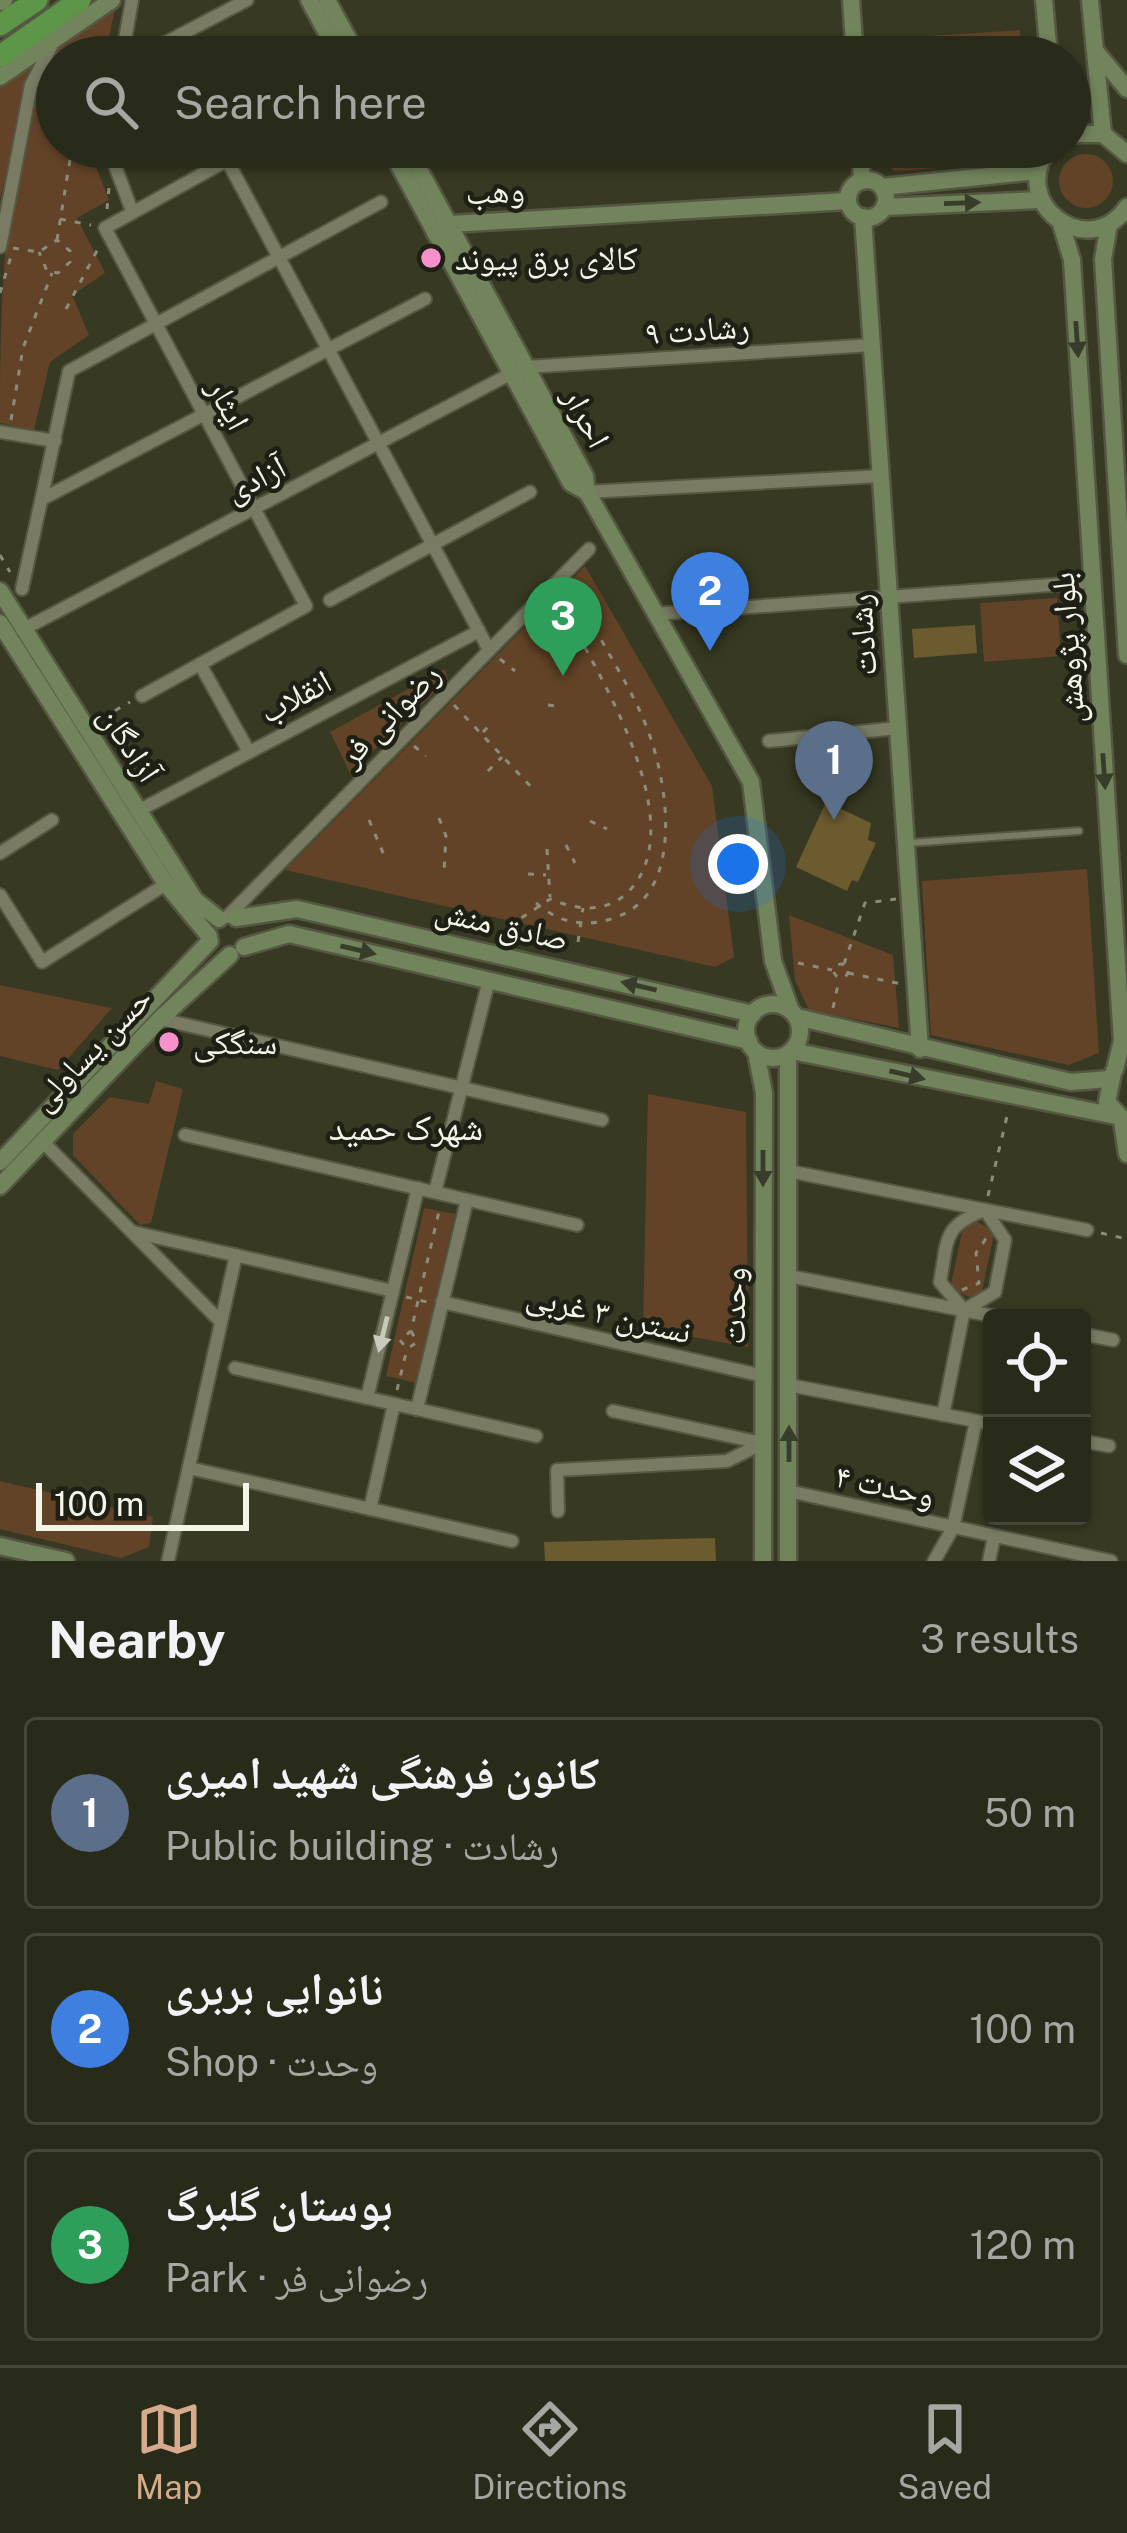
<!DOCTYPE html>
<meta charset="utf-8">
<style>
:root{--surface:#292b1a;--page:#313323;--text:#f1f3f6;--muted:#a5a7a2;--line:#454739;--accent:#d6ab8b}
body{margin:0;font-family:"Public Sans","Noto Naskh Arabic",sans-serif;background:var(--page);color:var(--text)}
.controls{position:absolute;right:36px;bottom:36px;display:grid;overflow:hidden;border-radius:12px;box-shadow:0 3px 9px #0004}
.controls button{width:108px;height:108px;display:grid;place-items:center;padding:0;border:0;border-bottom:3px solid var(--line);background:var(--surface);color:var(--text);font:60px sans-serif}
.scale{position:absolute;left:36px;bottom:30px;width:213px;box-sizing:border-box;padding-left:12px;border:6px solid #f3f5e7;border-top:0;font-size:33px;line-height:42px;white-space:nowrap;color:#f3f5e7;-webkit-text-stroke:9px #1e1f15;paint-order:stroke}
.you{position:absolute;left:738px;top:864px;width:42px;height:42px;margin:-30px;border:9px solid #fff;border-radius:50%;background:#1a73e8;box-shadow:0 0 0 18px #1a73e833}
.badge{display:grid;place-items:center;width:78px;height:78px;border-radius:50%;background:var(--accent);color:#fff;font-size:39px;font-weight:700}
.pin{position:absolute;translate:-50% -99px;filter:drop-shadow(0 3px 6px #0008)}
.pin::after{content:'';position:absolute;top:63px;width:42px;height:36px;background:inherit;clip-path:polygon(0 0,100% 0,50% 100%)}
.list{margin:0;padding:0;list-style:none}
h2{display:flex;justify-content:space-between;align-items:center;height:156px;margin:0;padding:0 48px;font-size:51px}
h2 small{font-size:39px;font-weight:400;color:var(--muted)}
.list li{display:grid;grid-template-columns:78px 1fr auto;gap:36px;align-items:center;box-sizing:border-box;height:192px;margin:0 24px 24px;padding:0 24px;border:3px solid var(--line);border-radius:12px}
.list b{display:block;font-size:45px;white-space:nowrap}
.list p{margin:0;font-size:39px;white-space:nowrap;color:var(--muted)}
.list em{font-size:39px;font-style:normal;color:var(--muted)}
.icon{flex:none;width:66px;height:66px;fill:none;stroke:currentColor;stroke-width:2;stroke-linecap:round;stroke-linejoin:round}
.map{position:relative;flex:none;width:1127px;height:1561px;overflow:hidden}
.search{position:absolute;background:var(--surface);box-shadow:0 3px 9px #0004;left:36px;right:36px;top:36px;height:132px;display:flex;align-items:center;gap:30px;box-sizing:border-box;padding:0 42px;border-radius:66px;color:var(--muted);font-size:45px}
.sheet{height:804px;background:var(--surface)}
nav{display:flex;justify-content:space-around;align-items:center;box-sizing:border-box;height:168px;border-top:3px solid var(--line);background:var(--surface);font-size:33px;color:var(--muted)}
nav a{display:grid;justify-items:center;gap:6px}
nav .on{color:var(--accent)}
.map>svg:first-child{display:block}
.green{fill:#624327}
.building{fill:#6d5b30}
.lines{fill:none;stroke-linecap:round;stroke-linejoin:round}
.lane-casing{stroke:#555743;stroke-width:10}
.street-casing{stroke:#555743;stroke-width:16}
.secondary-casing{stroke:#555743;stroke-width:21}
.highway-casing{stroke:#555743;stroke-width:26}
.path{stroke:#8b8d7a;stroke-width:3;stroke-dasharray:6 9;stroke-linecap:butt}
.lane{stroke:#797c63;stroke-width:6}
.street{stroke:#797c63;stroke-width:12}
.secondary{stroke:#71845b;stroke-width:16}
.highway{stroke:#5e9649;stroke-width:21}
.oneway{fill:#373d2a}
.oneway2{fill:#c8cbb9}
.poi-dot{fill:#f890cc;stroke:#1e1f15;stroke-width:4.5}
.labels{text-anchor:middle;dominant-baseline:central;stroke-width:9;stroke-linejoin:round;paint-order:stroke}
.street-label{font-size:33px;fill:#f3f5e7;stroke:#1e1f15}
.poi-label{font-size:33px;fill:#f3f5e7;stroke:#1e1f15;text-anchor:start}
.neighbourhood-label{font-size:36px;fill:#f3f5e7;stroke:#1e1f15}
</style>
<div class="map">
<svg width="1127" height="1561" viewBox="0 0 1127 1561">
<rect width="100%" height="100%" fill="#373922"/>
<g class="green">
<path d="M116 4 105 57H57V147H88L109 200 77 218 105 273 72 295 89 335 50 362 34 430 0 423C0 329 0 114 63 42 77 27 99 16 116 4Z"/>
<path d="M1020 30 1021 57H866L865 40Z"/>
<path d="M32 62 0 199V84Z"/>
<path d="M870 147H1015L999 164 894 171Z"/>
<circle cx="1086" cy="181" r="27"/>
<path d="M585 566 712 786 734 957 715 967 285 870Z"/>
<path d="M1057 598 1061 656 984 662 980 603Z"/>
<path d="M445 669 448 680 350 773 330 732Z"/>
<path d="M1087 869 1099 1053 1069 1065 931 1035 922 881Z"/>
<path d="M789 915 893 955 899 1028 809 1010 795 980Z"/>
<path d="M0 985 111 1008H112L58 1070 0 1056Z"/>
<path d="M156 1081 183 1089 151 1223 140 1225 73 1155V1134L110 1097 149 1104Z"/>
<path d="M648 1094 746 1112 748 1347 643 1328Z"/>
<path d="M424 1208 455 1214 416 1383 386 1376Z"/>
<path d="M970 1219 995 1230 981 1295 975 1299 950 1289 964 1223Z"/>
<path d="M0 1481 153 1517 149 1547 121 1558 0 1529Z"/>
</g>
<g class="building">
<path d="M975 625 977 653 914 658 912 629Z"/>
<path d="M826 802 871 823 868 840 876 843 858 882 852 880 847 891 796 867Z"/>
<path d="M715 1538 716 1561H545L544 1542Z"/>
</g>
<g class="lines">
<g class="lane-casing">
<path id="lane" d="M909 843 1079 831"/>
</g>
<g class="street-casing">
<g id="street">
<path d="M122 57 132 0"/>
<path d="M138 57 247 0"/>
<path d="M819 57 855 54"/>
<path d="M108 147 132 211"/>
<path d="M220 147 489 650"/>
<path d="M0 247 31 85 51 47"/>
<path d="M526 367 872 345"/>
<path d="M0 432 55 441"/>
<path d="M587 492 881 476"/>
<path d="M42 499 425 299"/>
<path d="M22 589 69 371 381 202"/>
<path d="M330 600 530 492"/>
<path d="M654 614 1092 582"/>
<path d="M22 630 512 373"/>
<path d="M200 664 249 752"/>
<path d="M142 696 306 606 105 228 251 147"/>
<path d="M769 741 898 728"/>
<path d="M138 811 479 631"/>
<path d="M0 853 52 820"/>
<path d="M0 895 42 962 166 884"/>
<path d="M227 917 589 549"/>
<path d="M160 1019 602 1120"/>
<path d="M185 1135 577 1225"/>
<path d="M42 1141 221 1322"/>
<path d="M788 1171 1087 1230"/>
<path d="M435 1192 489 980"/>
<path d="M985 1210 1005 1240 995 1292 964 1310 940 1282C948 1240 942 1226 985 1210Z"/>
<path d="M133 1232 393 1291"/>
<path d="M789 1276 1003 1318"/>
<path d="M442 1302 763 1376"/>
<path d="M1082 1334 1113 1340"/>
<path d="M235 1368 536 1436"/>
<path d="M789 1385 992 1424"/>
<path d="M367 1398 418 1188"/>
<path d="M417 1409 467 1200"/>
<path d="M613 1411 762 1443"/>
<path d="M943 1415 964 1310"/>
<path d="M1082 1441 1109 1446"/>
<path d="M189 1468 512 1541"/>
<path d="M788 1491 1111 1561"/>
<path d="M370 1509 394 1404"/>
<path d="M558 1511 557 1470 727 1461 763 1443"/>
<path d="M168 1561 236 1255"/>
<path d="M934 1561 953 1528 976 1421"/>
<path d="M989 1561 994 1537"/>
</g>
</g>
<g class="secondary-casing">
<g id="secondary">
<path d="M309 0 340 57"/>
<path d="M327 0 358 57"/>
<path d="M851 0 855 57"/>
<path d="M1044 0 1049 57"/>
<path d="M1090 0 1103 134"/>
<path d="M0 2 4 0"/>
<path d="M1097 53 1127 89"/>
<path d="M0 77 112 0"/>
<path d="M1070 134H1103L1127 154"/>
<path d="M389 147 571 483 587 492"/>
<path d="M407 147 585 476 587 492 751 782 773 961 791 1011"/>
<path d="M860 147 862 181"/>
<path d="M1050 147C1006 201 1087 264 1127 207"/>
<circle cx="867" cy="199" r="19"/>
<path d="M882 187 1037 171"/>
<path d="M884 207 1040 200"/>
<path d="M863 217 920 1049"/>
<path d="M1061 224 1072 260 1122 1041 1115 1069"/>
<path d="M1109 224 1103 259 1127 655"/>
<path d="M435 233 450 224 848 201"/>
<path d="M0 591 195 900 219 919"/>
<path d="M0 623 166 884 209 936"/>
<path d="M236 918 297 909 753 1014"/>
<path d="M244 947 289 934 749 1041"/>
<circle cx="773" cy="1031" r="27"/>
<path d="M797 1017 1071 1082 1109 1079"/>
<path d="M792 1051 1116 1116"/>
<path d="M756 1052 764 1093 763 1561"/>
<path d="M788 1054V1561"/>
<path d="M1113 1073 1107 1102 1127 1124"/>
<path d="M1122 1121 1127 1154"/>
<path d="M0 1162 210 941"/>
<path d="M0 1186 160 1019 230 955"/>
<path d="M0 1546 66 1561"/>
</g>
</g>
<g class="highway-casing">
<g id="highway">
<path d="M0 25 37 0"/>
<path d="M0 56 80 0"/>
</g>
</g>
<g class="path">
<path d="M41 108 49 83"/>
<path d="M107 209 109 188"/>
<path d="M60 219 91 225"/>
<path d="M57 240 72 147"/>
<path d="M13 248 39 252 57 240 70 251V262L58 273 47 271 39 252"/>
<path d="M0 293 12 253"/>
<path d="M66 309 99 247"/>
<path d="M11 420 23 348 52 273"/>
<path d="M0 555 10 572"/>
<path d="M558 639 573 641"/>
<path d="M500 659 515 671"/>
<path d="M454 705 536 792"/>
<path d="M548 705 562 707"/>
<path d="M102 718 130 702"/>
<path d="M483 732 492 723"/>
<path d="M414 746 426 756"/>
<path d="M488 771 502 757"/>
<path d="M439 818 446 836 444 872"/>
<path d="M369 820 384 855"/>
<path d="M590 821 607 829"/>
<path d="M566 845 575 863"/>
<path d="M547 849 550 897"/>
<path d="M528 874 546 875"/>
<path d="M536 903C559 923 585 928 614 918 686 895 668 782 647 728 633 691 609 656 591 621"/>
<path d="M509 926 550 899C577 910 606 914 628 892 691 829 607 689 575 629"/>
<path d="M578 942 583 908"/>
<path d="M798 963 832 970"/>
<circle cx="841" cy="971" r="7"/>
<path d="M844 964 865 903 896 899"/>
<path d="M848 973 902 984"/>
<path d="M833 1008 839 980"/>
<path d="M988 1196 1008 1112"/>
<path d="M1101 1233 1127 1239"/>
<path d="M962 1290 979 1283 976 1253 987 1237"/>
<path d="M406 1297 431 1303"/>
<path d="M411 1331 417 1342 407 1349 400 1340 411 1331 440 1207"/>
<path d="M397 1390 407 1349"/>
</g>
<use href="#lane" class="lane"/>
<use href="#street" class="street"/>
<use href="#secondary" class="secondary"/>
<use href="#highway" class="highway"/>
</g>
<defs><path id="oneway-solid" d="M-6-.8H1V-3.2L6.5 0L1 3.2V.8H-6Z" transform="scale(3)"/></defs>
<g class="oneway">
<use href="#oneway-solid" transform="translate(962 203) rotate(-2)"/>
<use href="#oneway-solid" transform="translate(1077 339) rotate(86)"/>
<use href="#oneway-solid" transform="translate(1104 771) rotate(86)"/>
<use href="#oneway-solid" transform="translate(358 950) rotate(13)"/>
<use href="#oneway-solid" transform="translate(639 986) rotate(-167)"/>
<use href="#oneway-solid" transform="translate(907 1075) rotate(13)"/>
<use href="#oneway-solid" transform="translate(763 1168) rotate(90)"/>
<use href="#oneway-solid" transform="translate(789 1444) rotate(-90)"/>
</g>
<use class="oneway2" href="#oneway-solid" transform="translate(383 1334) rotate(104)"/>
<g class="poi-dot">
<circle cx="431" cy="258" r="12"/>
<circle cx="169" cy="1042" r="12"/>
</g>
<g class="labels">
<g class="street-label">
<text transform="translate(495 191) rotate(-3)">وهب</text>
<text transform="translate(697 329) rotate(-4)">رشادت ۹</text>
<text transform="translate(229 404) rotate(62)">ایثار</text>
<text transform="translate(587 417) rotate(62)">احرار</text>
<text transform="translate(255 478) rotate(-27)">آزادی</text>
<text transform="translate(862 635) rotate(-94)">رشادت</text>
<text transform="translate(1067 648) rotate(-94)">بلوار پژوهش</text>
<text transform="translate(295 696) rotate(-28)">انقلاب</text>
<text transform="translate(389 714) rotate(-46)">رضوانی فر</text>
<text transform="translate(130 743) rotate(57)">آزادگان</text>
<text transform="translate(502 924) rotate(13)">صادق منش</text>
<text transform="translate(91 1048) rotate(-46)">حسن یساولی</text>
<text transform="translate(733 1306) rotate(-90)">وحدت</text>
<text transform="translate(609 1313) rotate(13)">نسترن ۳ غربی</text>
<text transform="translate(885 1485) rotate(12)">وحدت ۴</text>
</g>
<g class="poi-label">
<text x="455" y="258">کالای برق پیوند</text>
<text x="193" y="1042">سنگکی</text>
</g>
<g class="neighbourhood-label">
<text x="406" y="1127">شهرک حمید</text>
</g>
</g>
</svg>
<div class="controls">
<button><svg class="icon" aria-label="locate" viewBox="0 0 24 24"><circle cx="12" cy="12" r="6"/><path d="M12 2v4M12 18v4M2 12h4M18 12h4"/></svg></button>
<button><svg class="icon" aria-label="layers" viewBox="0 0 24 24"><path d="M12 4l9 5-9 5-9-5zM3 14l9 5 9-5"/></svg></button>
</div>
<div class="scale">100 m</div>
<div class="you"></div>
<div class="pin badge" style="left:834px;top:820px;background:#5c6f8a">1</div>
<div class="pin badge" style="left:710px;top:651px;background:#3f7fe0">2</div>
<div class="pin badge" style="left:563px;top:676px;background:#2e9e5b">3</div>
<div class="search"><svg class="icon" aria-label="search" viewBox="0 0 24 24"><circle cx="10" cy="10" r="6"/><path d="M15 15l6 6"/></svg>Search here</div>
</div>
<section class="sheet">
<h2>Nearby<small>3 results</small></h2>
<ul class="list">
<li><span class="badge" style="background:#5c6f8a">1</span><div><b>کانون فرهنگی شهید امیری</b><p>Public building · رشادت</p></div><em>50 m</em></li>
<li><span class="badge" style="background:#3f7fe0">2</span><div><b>نانوایی بربری</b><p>Shop · وحدت</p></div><em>100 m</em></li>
<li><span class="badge" style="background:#2e9e5b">3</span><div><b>بوستان گلبرگ</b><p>Park · رضوانی فر</p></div><em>120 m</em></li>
</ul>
</section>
<nav>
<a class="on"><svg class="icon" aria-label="map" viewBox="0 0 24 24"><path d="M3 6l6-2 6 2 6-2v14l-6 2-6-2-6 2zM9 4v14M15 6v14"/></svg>Map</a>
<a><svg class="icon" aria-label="directions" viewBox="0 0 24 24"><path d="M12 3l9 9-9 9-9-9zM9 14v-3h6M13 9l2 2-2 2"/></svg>Directions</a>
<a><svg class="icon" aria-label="saved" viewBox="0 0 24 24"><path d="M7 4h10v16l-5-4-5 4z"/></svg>Saved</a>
</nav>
